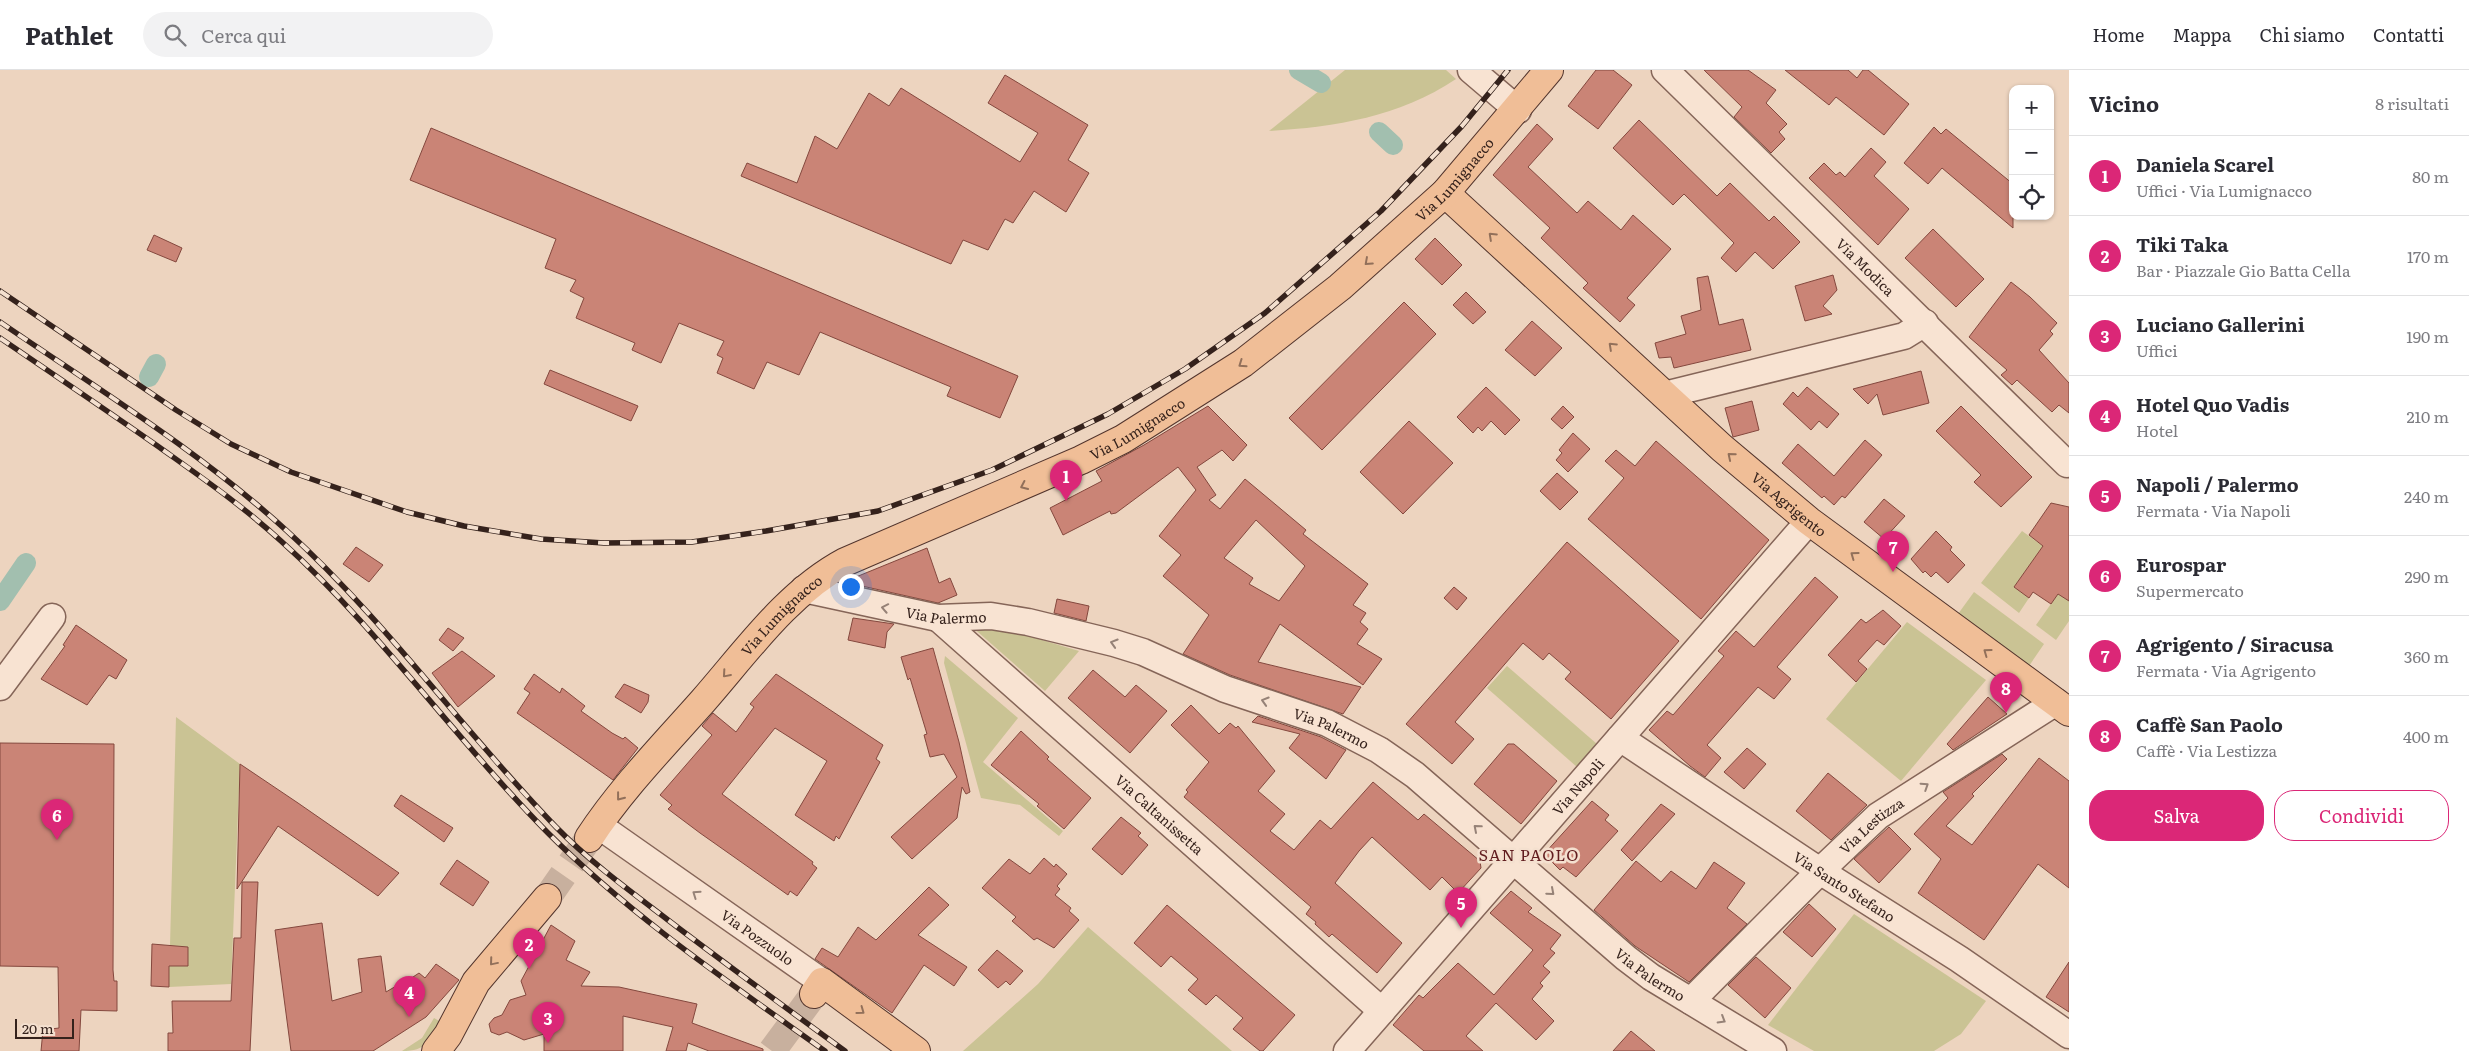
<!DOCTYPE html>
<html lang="it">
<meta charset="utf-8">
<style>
:root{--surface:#fff;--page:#f2f2f3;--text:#2b2b33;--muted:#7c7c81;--line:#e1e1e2;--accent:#db2777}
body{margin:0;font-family:Literata,serif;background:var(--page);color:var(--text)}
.controls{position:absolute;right:15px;top:15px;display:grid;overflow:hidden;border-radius:10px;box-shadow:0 1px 4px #0004}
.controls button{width:45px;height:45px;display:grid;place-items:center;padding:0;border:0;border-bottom:1px solid var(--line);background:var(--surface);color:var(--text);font:25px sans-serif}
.scale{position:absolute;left:15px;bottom:12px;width:59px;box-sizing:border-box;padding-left:5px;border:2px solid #35221c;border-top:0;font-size:14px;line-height:18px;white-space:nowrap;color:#35221c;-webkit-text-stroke:4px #f4e0cf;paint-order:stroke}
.you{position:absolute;left:850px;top:516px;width:18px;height:18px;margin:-12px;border:4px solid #fff;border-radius:50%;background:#1a73e8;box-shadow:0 0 0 8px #1a73e833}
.badge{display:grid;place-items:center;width:32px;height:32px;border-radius:50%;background:var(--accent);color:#fff;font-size:16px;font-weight:700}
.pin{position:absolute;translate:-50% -41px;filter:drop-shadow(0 1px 2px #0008)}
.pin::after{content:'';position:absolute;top:26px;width:18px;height:15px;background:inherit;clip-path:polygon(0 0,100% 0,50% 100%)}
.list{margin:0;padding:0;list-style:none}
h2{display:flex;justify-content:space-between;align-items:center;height:65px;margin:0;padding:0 20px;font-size:21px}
h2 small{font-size:16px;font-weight:400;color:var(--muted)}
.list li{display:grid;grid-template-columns:32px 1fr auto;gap:15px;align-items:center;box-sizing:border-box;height:80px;padding:0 20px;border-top:1px solid var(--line)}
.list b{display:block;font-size:19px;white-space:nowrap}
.list p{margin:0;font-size:16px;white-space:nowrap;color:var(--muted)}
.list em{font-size:16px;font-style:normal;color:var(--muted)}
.actions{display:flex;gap:10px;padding:15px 20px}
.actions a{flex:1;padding:11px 0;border:1px solid var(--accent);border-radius:20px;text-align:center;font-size:18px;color:var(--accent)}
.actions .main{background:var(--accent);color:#fff}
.icon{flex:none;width:28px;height:28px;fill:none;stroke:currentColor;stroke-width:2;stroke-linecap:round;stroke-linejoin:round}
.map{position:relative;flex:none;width:2069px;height:981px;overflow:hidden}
header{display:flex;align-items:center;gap:30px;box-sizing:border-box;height:70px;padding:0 25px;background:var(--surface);border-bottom:1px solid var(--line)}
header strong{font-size:24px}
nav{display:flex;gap:28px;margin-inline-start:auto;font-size:18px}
.search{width:350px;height:45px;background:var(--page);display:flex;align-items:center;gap:12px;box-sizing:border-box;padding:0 18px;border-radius:28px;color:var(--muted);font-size:19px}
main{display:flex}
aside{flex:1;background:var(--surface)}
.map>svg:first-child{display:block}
.green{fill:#cac394}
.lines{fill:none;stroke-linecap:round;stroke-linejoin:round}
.canal{stroke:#a2bfaf;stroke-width:20}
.building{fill:#ca8476;stroke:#84483e;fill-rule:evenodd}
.major-tunnel{stroke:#c8b09e;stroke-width:28;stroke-dasharray:28 14;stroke-linecap:butt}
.minor-casing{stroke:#856558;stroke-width:29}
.major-casing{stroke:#53352d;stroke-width:30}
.minor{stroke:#f8e3d2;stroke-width:26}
.major{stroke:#f0be97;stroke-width:28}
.rail-casing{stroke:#35221c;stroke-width:5.5}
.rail{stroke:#f4e0cf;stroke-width:4;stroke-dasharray:11;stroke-linecap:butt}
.oneway{stroke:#92705a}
.oneway2{stroke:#968277}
.labels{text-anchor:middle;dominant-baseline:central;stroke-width:5;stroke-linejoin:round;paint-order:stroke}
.street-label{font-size:14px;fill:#35221c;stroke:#f4e0cf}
.quarter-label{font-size:16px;letter-spacing:1px;fill:#611d1f;stroke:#f4e0cf}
</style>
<header>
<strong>Pathlet</strong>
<div class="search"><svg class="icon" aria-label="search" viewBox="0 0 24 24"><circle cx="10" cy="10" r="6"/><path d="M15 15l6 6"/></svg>Cerca qui</div>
<nav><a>Home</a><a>Mappa</a><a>Chi siamo</a><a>Contatti</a></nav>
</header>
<main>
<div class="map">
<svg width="2069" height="981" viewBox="0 0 2069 981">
<rect width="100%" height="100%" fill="#edd4bf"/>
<g class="green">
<path d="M1345 0H1446L1456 9C1399 47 1335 57 1269 61Z"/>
<path d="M2022 461 2043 476 2014 517 2029 528 2019 543 1981 513Z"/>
<path d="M1974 522 2044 574 2029 596 1958 544Z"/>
<path d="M2058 524 2069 530V551L2056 570 2036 555Z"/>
<path d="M1907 552 1986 610 1901 711 1826 649Z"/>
<path d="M970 555 1025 565 1079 581 1045 621Z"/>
<path d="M945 586 1018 648 983 692 1063 761 1059 766 1020 735 981 728 944 593Z"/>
<path d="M1507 596 1597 674 1577 697 1487 618Z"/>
<path d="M176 647 240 694 231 914 169 917V896H188V878L170 876Z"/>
<path d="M1854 844 1986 931 1961 964 1934 981H1814L1768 955Z"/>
<path d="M1088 857 1232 981H963L1038 914Z"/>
<path d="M434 948 441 952C429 971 427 981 402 981L422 968Z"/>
</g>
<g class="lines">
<g class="canal">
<path d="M1299 0 1321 13"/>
<path d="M1379 62 1393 75"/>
<path d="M149 307 156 294"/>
<path d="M0 531 26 493"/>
</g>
</g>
<g class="building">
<path d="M1596 0H1613L1632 15 1598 59 1568 36Z"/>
<path d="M1704 0H1748L1776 20 1766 33 1787 54 1779 62 1785 69 1771 83 1734 47 1742 37Z"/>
<path d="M1785 0H1848L1857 8 1863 0H1868L1909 34 1884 65 1836 27 1829 35Z"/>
<path d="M1005 5 1088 55 1068 90 1089 103 1066 142 1034 121 1013 153 1005 149 988 180 963 170 951 194 741 106 747 93 797 113 815 66 837 79 869 23 889 36 901 18 1020 92 1038 63 988 33Z"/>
<path d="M1639 50 1717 126 1730 113 1769 151 1774 146 1800 172 1773 199 1755 182 1736 202 1721 188 1734 173 1684 124 1673 135 1613 78Z"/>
<path d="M1537 54 1553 69 1528 97 1577 143 1588 131 1621 160 1633 145 1671 179 1627 228 1635 235 1620 252 1583 218 1588 213 1541 168 1550 158 1493 105Z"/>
<path d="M1934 57 1941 64 1946 59 2013 114V158L1942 98 1928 114 1904 93Z"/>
<path d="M431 58 1018 306 1000 348 947 326 951 317 820 262 799 305 767 292 754 319 717 303 723 288 717 285 724 271 679 253 661 293 632 280 635 273 576 248 584 228 570 221 576 210 545 198 556 169 410 110Z"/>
<path d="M1871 78 1886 92 1874 106 1909 139 1878 175 1809 108 1824 93 1836 105 1840 102 1845 107Z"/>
<path d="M1933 159 1984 209 1956 237 1905 188Z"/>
<path d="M154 165 182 178 176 192 147 180Z"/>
<path d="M1435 168 1462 195 1442 215 1415 189Z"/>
<path d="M1833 205 1837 220 1823 236 1832 244 1805 251 1795 216Z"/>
<path d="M1708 206 1719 255 1743 249 1751 280 1674 298 1671 287 1659 288 1655 273 1686 264 1681 246 1701 240 1697 208Z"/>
<path d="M2011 212 2030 227 2057 253 2050 261 2053 264 2039 280 2069 313V343L2059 335 2052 342 2017 310 2012 315 2001 305 2007 300 1969 267Z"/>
<path d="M1466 222 1486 242 1473 254 1453 235Z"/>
<path d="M1404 232 1436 264 1322 380 1289 348Z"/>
<path d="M1532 251 1562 278 1535 306 1505 280Z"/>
<path d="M550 300 638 336 631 351 544 314Z"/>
<path d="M1921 301 1929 333 1883 345 1877 324 1868 334 1853 319Z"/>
<path d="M1486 317 1520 350 1505 365 1491 351 1482 361 1478 357 1473 363 1457 347Z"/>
<path d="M1807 317 1839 344 1827 358 1819 351 1811 360 1783 334 1793 322 1798 327Z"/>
<path d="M1752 331 1759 360 1733 367 1725 338Z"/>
<path d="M1208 336 1247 375 1233 391 1222 380 1197 397 1216 425 1209 430 1220 439 1245 409 1306 460 1303 464 1368 514 1353 535 1366 543 1360 552 1368 559 1357 574 1382 589 1363 615 1280 554 1258 592 1361 617 1343 644 1230 605 1183 584 1209 545 1163 506 1181 485 1159 466 1196 420 1178 397 1116 443 1111 444 1110 441 1063 465 1050 438 1102 411 1096 401 1144 375ZM1256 450 1305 496 1279 531 1249 514 1253 508 1224 488Z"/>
<path d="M1563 336 1574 347 1562 359 1551 349Z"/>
<path d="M1961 336 2032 407 2001 437 1974 412 1981 405 1936 361Z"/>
<path d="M1409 351 1453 393 1403 444 1360 402Z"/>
<path d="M1573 363 1590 379 1568 402 1556 390 1562 383 1559 380Z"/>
<path d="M1865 370 1882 385 1845 428 1842 426 1834 435 1824 426 1822 428 1782 393 1798 374 1834 406Z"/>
<path d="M1656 371 1769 470 1701 549 1588 449 1624 408 1605 391 1616 380 1635 396Z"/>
<path d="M1557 403 1578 422 1560 440 1540 421Z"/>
<path d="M1884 429 1905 446 1884 469 1864 452Z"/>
<path d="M2051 433 2069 437V531L2058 524 2051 534 2033 522 2029 528 2014 517 2043 476 2029 465Z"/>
<path d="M1936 461 1952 477 1950 480 1965 495 1948 513 1936 502 1931 507 1925 501 1923 503 1911 489Z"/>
<path d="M1567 472 1679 571 1611 649 1565 609 1571 602 1549 583 1543 590 1523 573 1455 652 1474 669 1452 694 1406 654Z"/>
<path d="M356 477 383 495 369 512 343 494Z"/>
<path d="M927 478 939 513 950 508 957 525 938 533 853 514 851 509Z"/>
<path d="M1815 507 1838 527 1777 597 1791 609 1774 629 1758 617 1707 675 1721 688 1705 707 1690 696 1649 660 1667 641 1673 645 1724 586 1718 581 1736 561 1754 577Z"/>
<path d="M1454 517 1467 528 1457 540 1444 528Z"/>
<path d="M1057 529 1089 536 1086 551 1054 543Z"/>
<path d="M1883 540 1901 556 1884 575 1877 570 1858 591 1867 599 1856 612 1828 585 1861 549 1866 553Z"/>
<path d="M853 548 894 554 887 562 885 578 848 570Z"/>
<path d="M76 555 127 590 116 609 109 605 87 635 41 609 65 576 63 575Z"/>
<path d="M448 558 464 568 453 581 439 570Z"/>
<path d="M933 578 959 672 970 722 966 724 962 717 957 748 912 789 891 767 957 707 944 684 930 687 924 665 927 664 910 608 908 610 901 587Z"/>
<path d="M462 581 495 606 458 637 432 603Z"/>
<path d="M1093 600 1125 627 1136 615 1167 641 1130 683 1068 628Z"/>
<path d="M534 604 560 623 562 618 585 636 581 641 612 663 623 669 625 667 638 678 613 710 517 643 530 623 524 619Z"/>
<path d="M776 604 883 675 876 689 880 692 839 769 836 766 834 771 795 745 827 691 775 658 722 724 813 792 812 794 817 798 797 826 790 821 788 825 700 763 668 739 672 735 660 725 712 665 702 656 713 643 736 662 754 637 750 634Z"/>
<path d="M624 614 649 625 648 632 641 643 615 627Z"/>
<path d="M1988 627 2007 644 1953 680 1947 674Z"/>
<path d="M1191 635 1219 664 1230 653 1236 658 1238 656 1275 701 1258 721 1285 744 1270 761 1294 780 1320 750 1331 759 1373 712 1418 750 1424 744 1480 791 1481 798 1458 823 1442 807 1430 820 1372 767 1359 781 1335 813 1402 873 1377 903 1332 864 1329 867 1315 854 1316 852 1306 844 1311 837 1184 727 1188 722 1186 720 1209 692 1171 655Z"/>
<path d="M1258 646 1321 667 1346 680 1326 709 1289 678 1300 664 1252 652Z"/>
<path d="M1021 661 1049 687 1047 689 1091 728 1064 759 1037 736 1039 734 991 695Z"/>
<path d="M0 673 114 674 113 900 114 911H117V941L81 940 79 981H41L43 960 59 958 58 897 0 896Z"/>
<path d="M1508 674H1514L1557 711 1521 754 1474 714Z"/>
<path d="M1747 678 1766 694 1744 719 1724 702Z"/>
<path d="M2002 684 2007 689 1972 724 1974 726 1946 756 1972 775 2039 688 2069 711V818L2038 794 1984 870 1918 823 1941 789 1914 764 1948 728 1943 722Z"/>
<path d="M240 694 298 733 399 803 378 826 278 756 237 819Z"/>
<path d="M1828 703 1867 735 1831 770 1796 741Z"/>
<path d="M401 725 453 758 444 772 394 736Z"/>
<path d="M1592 731 1609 745 1605 750 1618 761 1576 807 1563 797 1560 800 1544 784Z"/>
<path d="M1661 734 1675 744 1632 791 1621 780Z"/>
<path d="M1121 747 1141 763 1138 766 1148 775 1122 805 1092 779Z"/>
<path d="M1889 757 1911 779 1879 813 1854 789Z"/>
<path d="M1044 788 1054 797 1056 794 1067 804 1057 816 1060 819 1055 825 1071 838 1069 841 1079 850 1054 878 1037 868 1034 870 1012 851 1016 847 982 818 1009 789 1030 804Z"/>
<path d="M457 790 489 812 473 836 440 814Z"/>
<path d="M1636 791 1661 812 1671 801 1696 819 1714 792 1745 813 1727 838 1747 854 1689 912 1635 876 1594 840Z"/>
<path d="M242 812H258L250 981H168V963H173L172 931H231L234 868H241Z"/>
<path d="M929 817 949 835 918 865 967 897 954 916 924 895 892 943 815 889 822 878 838 887 858 857 876 870Z"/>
<path d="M1511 821 1532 838 1528 842 1561 865 1550 879 1555 883 1543 896 1550 902 1540 913 1543 916 1532 929 1554 951 1536 970 1496 933 1466 966 1483 981H1424L1393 955 1419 925 1423 928 1458 893 1494 925 1533 880 1490 843Z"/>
<path d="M1809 834 1836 859 1812 887 1783 862Z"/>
<path d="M1167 835 1295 945 1263 981H1260L1233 959 1243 948 1216 925 1206 935 1188 920 1198 909 1171 886 1161 897 1134 873Z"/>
<path d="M322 853 332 931 362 922 358 889 381 886 386 922 403 912 404 913 419 903 425 908 436 894 459 910 426 947 373 981H291L275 860Z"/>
<path d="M551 855 575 871 566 890 590 902 581 916 619 917 697 934 692 953 763 979V981H709L688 973 686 981H666L673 957 623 946V981H544V964L524 970 507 962 499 965 491 962 489 954 494 948 502 945 510 930 526 925 521 911Z"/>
<path d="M152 874 188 877V896H169V917L151 916Z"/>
<path d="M997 880 1023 901 1010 915 1006 911 998 918 978 900Z"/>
<path d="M1756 887 1791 918 1765 948 1728 915Z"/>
<path d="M2069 892V942L2046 927Z"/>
<path d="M1631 961 1655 981H1613Z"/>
</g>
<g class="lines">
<g class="major-tunnel">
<path d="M547 828 589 768"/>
<path d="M772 981 814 924"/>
</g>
<g class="minor-casing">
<g id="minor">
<path d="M1471 0 1518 40"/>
<path id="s1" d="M1665 0 2067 394 2069 392"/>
<path d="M1664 325 1904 266 1925 253"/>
<path id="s2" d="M804 519 938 548 991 546 1028 552 1114 573 1143 582 1225 619 1327 653 1379 680 1415 705 1626 888 1651 907 1773 981"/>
<path id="s3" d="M938 548 1382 941"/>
<path d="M0 617 52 547"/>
<path id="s4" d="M1620 668 1820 801 1959 889 2069 965"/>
<path id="s5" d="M598 755 822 912"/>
<path id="s6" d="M1691 931 1820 801 1878 746 2056 632"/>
<path id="s7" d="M1347 981 1809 451"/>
</g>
</g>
<g class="major-casing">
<g id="major">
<path id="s8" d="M1445 123 1722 378 1809 451 2069 642"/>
<path id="s9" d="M589 768C621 719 664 675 703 631 746 582 787 523 845 492L1081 390 1123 369 1243 293 1340 217 1445 123 1549 0"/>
<path d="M814 924 822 912 916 981"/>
<path d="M436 981 448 965 476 912 547 828"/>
</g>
</g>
<use href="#minor" class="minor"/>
<use href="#major" class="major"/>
<g class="rail-casing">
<g id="rail">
<path d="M0 221 176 340 231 374 291 402 407 442 464 456 541 469 604 473 692 472 766 461 878 441 992 400 1108 344 1185 299 1265 243 1381 141 1462 56 1508 0"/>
<path d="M0 252C95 317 202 383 287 461 386 551 463 661 556 757 590 792 630 821 668 850 727 895 786 938 845 981"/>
<path d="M0 268C53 304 106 340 159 377 201 407 243 436 281 471 379 559 455 669 548 763 631 846 730 913 825 981"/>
</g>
</g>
<use href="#rail" class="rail"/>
</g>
<defs><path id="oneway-chevron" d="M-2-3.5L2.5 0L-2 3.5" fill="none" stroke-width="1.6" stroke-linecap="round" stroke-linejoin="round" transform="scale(1.25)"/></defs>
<g class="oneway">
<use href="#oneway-chevron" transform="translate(1492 166) rotate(-137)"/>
<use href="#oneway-chevron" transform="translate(1368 192) rotate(138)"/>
<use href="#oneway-chevron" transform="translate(1612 276) rotate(-137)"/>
<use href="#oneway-chevron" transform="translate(1242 294) rotate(145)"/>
<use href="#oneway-chevron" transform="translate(1731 386) rotate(-140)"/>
<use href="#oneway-chevron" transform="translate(1024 416) rotate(155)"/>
<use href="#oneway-chevron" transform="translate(1854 485) rotate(-144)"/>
<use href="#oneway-chevron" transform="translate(1987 582) rotate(-144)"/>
<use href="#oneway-chevron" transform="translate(726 604) rotate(131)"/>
<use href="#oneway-chevron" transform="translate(620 727) rotate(128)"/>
<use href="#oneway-chevron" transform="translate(493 892) rotate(130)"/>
<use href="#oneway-chevron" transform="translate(861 941) rotate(36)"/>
</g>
<g class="oneway2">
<use href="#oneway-chevron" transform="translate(885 538) rotate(-169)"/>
<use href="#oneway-chevron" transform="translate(1114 573) rotate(-163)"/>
<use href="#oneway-chevron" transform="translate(1265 631) rotate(-163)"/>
<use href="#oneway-chevron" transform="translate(1925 716) rotate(-33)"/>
<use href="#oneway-chevron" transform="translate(1477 758) rotate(-139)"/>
<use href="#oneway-chevron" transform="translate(1551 822) rotate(41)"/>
<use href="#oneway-chevron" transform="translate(696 824) rotate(-145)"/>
<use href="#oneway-chevron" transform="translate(1722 950) rotate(31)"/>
</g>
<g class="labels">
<g class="street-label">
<text stroke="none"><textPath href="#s9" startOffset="1105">Via Lumignacco</textPath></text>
<text stroke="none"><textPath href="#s1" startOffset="281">Via Modica</textPath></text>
<text stroke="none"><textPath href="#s9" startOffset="700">Via Lumignacco</textPath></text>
<text stroke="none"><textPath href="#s8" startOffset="464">Via Agrigento</textPath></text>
<text stroke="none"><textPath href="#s2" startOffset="145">Via Palermo</textPath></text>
<text stroke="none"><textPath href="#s9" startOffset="295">Via Lumignacco</textPath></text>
<text stroke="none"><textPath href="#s2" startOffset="550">Via Palermo</textPath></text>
<text stroke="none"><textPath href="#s7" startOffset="351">Via Napoli</textPath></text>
<text stroke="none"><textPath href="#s3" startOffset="296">Via Caltanissetta</textPath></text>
<text stroke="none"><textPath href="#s6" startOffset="252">Via Lestizza</textPath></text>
<text stroke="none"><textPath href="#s4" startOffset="269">Via Santo Stefano</textPath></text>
<text stroke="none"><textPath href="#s5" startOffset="195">Via Pozzuolo</textPath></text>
<text stroke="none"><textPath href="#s2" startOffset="955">Via Palermo</textPath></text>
</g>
<g class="quarter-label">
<text x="1529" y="784">SAN PAOLO</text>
</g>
</g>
</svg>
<div class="controls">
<button>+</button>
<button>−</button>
<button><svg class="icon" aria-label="locate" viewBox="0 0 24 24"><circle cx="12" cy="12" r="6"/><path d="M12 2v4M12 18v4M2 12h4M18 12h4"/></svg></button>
</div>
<div class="scale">20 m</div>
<div class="you"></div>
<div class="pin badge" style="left:1066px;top:431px">1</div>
<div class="pin badge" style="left:529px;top:899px">2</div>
<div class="pin badge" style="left:548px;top:973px">3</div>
<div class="pin badge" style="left:409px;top:947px">4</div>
<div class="pin badge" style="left:1461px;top:858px">5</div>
<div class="pin badge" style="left:57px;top:770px">6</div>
<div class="pin badge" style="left:1893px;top:502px">7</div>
<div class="pin badge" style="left:2006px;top:643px">8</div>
</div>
<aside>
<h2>Vicino<small>8 risultati</small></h2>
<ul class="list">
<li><span class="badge">1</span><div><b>Daniela Scarel</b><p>Uffici · Via Lumignacco</p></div><em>80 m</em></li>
<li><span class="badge">2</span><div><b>Tiki Taka</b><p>Bar · Piazzale Gio Batta Cella</p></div><em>170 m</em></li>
<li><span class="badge">3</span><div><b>Luciano Gallerini</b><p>Uffici</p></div><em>190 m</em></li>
<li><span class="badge">4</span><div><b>Hotel Quo Vadis</b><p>Hotel</p></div><em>210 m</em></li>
<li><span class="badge">5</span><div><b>Napoli / Palermo</b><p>Fermata · Via Napoli</p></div><em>240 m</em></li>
<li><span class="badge">6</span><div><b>Eurospar</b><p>Supermercato</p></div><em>290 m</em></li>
<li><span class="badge">7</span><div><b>Agrigento / Siracusa</b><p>Fermata · Via Agrigento</p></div><em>360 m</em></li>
<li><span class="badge">8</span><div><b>Caffè San Paolo</b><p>Caffè · Via Lestizza</p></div><em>400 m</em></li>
</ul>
<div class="actions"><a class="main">Salva</a><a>Condividi</a></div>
</aside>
</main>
